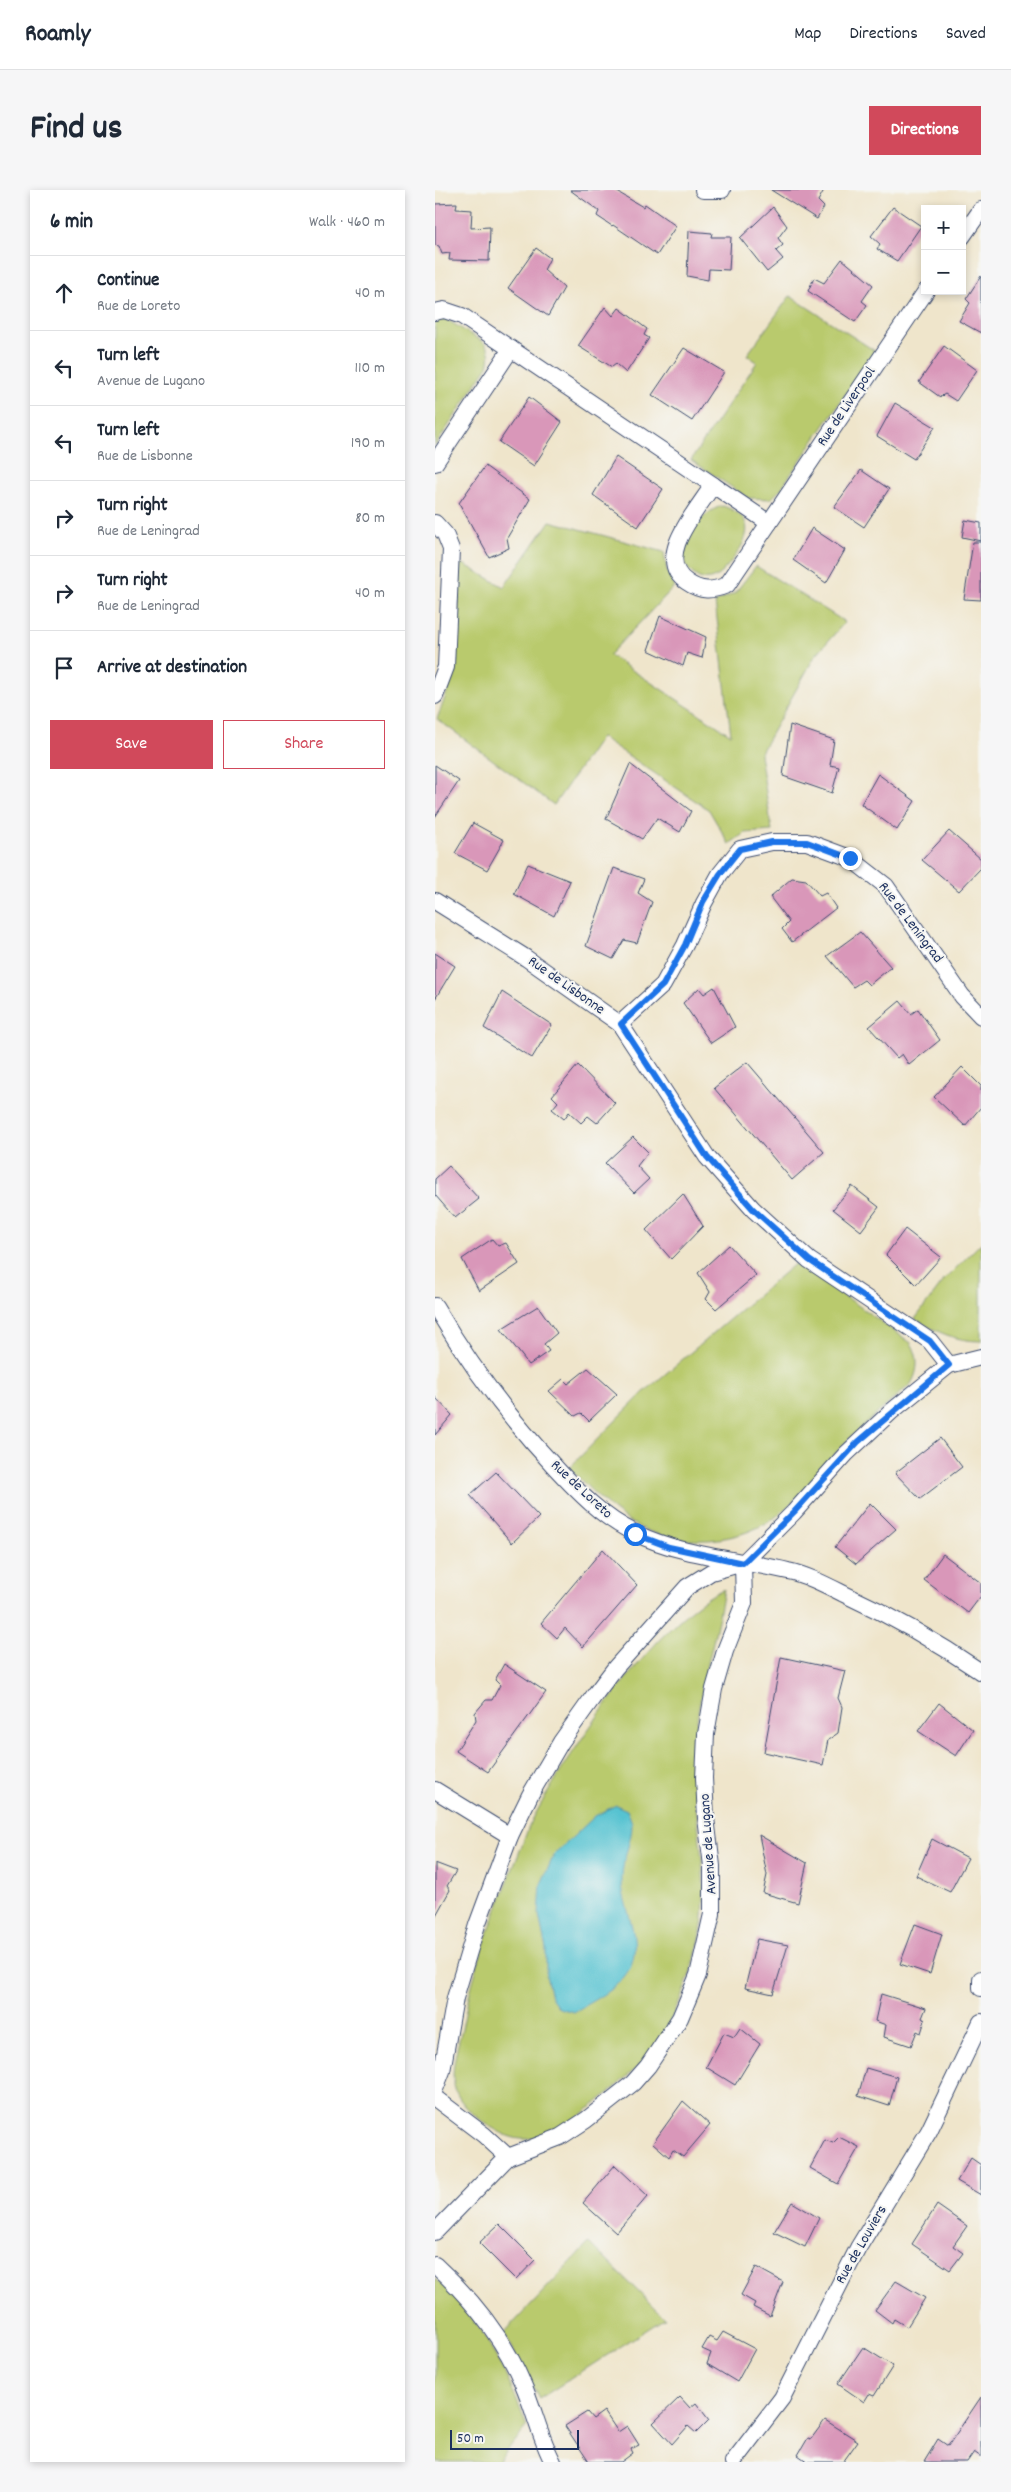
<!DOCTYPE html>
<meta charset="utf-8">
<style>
:root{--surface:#fff;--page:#f6f6f7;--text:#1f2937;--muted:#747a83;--line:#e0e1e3;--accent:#d1495b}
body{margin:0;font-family:Dekko,sans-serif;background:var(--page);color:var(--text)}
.controls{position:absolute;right:15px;top:15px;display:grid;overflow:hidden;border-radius:0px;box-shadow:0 2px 8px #0003}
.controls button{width:45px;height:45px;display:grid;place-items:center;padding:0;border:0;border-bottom:1px solid var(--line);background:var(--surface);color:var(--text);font:25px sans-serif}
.scale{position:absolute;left:15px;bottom:12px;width:129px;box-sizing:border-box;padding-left:5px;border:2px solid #1b2f5e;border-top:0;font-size:14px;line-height:18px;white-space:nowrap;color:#1b2f5e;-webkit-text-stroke:4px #f6f6f2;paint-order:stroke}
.stop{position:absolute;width:15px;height:15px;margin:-11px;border:4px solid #1a73e8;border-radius:50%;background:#fff}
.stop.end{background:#1a73e8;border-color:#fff;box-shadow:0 1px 5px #0008}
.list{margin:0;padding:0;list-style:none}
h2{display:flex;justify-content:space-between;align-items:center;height:65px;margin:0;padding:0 20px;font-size:21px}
h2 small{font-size:16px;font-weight:400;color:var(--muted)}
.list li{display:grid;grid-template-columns:32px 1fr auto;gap:15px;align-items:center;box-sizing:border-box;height:75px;padding:0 20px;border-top:1px solid var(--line)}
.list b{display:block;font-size:19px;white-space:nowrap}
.list p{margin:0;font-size:16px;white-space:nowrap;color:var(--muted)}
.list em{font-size:16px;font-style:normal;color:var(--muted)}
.actions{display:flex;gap:10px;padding:15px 20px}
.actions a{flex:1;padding:11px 0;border:1px solid var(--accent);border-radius:0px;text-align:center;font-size:18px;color:var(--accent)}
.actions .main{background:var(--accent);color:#fff}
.icon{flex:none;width:28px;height:28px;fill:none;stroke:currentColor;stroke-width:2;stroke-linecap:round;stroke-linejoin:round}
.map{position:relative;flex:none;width:546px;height:2272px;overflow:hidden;border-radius:0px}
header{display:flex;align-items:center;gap:30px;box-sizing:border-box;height:70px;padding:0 25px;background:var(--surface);border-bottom:1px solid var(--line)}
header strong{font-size:24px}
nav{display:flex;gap:28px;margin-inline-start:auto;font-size:18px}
.intro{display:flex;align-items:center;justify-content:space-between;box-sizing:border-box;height:120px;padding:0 30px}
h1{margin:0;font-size:35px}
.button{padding:12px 22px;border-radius:0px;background:var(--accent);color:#fff;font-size:18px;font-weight:700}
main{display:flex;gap:30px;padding:0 30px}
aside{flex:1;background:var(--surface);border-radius:0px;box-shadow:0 2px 8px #0003}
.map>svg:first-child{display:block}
.green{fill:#b9ca6d;stroke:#6a7c66}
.water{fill:#57c3d1;stroke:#397998}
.building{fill:#d997b9}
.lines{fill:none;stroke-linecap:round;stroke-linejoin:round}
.street-casing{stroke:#3b4a6e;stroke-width:18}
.street{stroke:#fff;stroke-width:16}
.route{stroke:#1a73e8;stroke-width:6}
.labels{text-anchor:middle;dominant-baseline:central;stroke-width:4;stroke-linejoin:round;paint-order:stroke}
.street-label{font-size:15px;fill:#1b2f5e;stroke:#f6f6f2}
</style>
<header>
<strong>Roamly</strong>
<nav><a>Map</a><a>Directions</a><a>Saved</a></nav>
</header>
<div class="intro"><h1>Find us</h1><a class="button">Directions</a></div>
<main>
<aside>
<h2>6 min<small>Walk · 460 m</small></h2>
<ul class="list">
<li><svg class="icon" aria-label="ahead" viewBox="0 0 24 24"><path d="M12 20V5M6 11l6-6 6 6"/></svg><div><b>Continue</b><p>Rue de Loreto</p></div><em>40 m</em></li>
<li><svg class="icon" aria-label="left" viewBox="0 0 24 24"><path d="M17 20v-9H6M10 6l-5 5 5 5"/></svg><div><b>Turn left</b><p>Avenue de Lugano</p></div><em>110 m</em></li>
<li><svg class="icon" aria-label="left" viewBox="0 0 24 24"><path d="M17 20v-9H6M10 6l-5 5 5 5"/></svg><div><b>Turn left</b><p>Rue de Lisbonne</p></div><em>190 m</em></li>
<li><svg class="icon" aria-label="right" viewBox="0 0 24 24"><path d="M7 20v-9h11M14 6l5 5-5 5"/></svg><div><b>Turn right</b><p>Rue de Leningrad</p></div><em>80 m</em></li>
<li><svg class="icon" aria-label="right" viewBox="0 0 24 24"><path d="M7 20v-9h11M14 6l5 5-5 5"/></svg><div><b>Turn right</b><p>Rue de Leningrad</p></div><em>40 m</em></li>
<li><svg class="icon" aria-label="arrive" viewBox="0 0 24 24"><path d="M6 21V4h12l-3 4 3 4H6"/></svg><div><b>Arrive at destination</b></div></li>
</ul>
<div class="actions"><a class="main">Save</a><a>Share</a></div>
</aside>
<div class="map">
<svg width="546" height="2272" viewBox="0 0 546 2272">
<rect width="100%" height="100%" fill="#f6f6f2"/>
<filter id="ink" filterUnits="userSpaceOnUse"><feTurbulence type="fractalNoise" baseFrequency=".02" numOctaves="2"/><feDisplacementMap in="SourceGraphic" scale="10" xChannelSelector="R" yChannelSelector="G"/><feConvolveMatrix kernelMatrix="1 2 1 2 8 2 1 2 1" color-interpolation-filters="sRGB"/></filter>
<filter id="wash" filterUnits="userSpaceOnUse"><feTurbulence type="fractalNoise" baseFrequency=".0096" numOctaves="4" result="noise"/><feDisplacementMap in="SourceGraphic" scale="20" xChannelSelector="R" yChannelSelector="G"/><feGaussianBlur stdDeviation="1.12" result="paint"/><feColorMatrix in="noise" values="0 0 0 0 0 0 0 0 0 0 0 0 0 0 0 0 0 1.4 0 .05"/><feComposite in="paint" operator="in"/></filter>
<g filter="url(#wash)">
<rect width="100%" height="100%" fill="#efe5cb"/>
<g class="green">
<path d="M355 106 440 161 345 300 336 309 313 308 256 270 322 172 312 165Z"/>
<path d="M11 129 48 152C55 159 56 166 53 176L0 256V131Z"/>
<path d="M288 316C317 326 317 342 301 365 289 381 274 402 254 380 236 361 267 319 288 316Z"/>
<path d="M115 331 229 362 232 381 240 396 174 465 296 545 280 412 300 403 321 376 410 432 380 466 325 564 337 641 310 643 294 654 274 620 166 547 119 615 2 529 18 486 23 440 25 372 69 397Z"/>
<path d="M546 1053V1151C520 1151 502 1142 480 1129L510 1089Z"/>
<path d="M362 1072 476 1153C484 1167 484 1180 476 1194 454 1213 432 1232 411 1252 389 1274 370 1301 347 1322 307 1356 241 1359 197 1333 173 1319 154 1298 134 1278L208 1203Z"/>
<path d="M289 1399C280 1455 260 1510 259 1567 257 1630 279 1695 263 1757 254 1793 238 1829 219 1860 213 1869 204 1876 196 1883 168 1908 136 1939 98 1948 82 1952 69 1945 56 1937 42 1928 25 1915 20 1899 14 1880 24 1853 28 1834 38 1780 58 1728 78 1678 86 1660 91 1640 101 1623 135 1561 225 1426 289 1399Z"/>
<path d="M154 2053 230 2128 104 2209 69 2143Z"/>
<path d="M0 2088C45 2127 71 2180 91 2234L92 2237 63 2272H0Z"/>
</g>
<path class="water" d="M181 1615 192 1620C194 1625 197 1631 197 1635 197 1650 187 1670 187 1688 186 1702 193 1719 196 1733 210 1786 179 1798 139 1822L124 1818 116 1807 111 1785V1759L104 1725 106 1694 119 1665 160 1626Z"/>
<g id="blocks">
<g class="building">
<path d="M135 0H179L208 17 210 14 241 36 222 65 178 35 177 36 162 26 164 21Z"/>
<path d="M336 0H389L383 11 389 17 382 29Z"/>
<path d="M22 13 21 19 37 20 36 38 55 37 54 71 14 70 15 63 7 64 4 56 0 55V14Z"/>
<path d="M338 17 352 36 343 48 348 55 341 61 348 69 332 82 305 48Z"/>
<path d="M458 17 486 36 462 71 442 59 445 54 436 46Z"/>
<path d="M254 41 277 43 276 47H296L294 80 274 79 273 90 252 86Z"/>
<path d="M101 58 115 68 109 80 129 98 113 126 73 98Z"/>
<path d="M407 69 438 95 427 111 432 115 420 132 373 101 379 88 389 93Z"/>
<path d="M546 86V143L524 131 535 113 531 109Z"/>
<path d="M170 117 178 126 184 118 212 139 209 145 214 148 191 183 181 174 177 177 143 156Z"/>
<path d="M509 156 542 180 521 211 510 204 505 207 484 192Z"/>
<path d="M249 158 289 182 257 231 217 205Z"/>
<path d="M94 207 127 232 99 276 64 252Z"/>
<path d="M460 213 500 237 479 269 442 246Z"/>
<path d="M181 267 228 299 203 337 158 305Z"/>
<path d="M50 276 95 309 72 348 74 358 54 367 24 313Z"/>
<path d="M426 280 454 299 429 337 399 317Z"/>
<path d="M530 330 546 333V351L527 347Z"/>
<path d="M377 338 410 360 391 393 358 370Z"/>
<path d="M538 352H546V410L529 409Z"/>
<path d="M225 426 271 447 267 468 252 463 248 476 213 460Z"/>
<path d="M355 535 399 550 395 575 404 577 397 603 348 586Z"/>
<path d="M195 574 256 621 245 642 222 628 207 649 171 629Z"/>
<path d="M0 575 24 591 0 627Z"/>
<path d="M443 584 480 611 462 640 426 614Z"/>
<path d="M38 633 69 650 52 680 20 663Z"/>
<path d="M514 641 546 669V678L524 701 487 670Z"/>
<path d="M93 674 135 691 119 726 79 704Z"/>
<path d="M179 678 209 689 203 703 217 712 202 753 189 750 178 769 151 756Z"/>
<path d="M357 688 371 690 385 706 391 703 401 718 357 752 347 739 354 732 335 707Z"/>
<path d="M425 742 456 777 434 795 429 790 418 797 392 766Z"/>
<path d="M0 763 20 776 0 809Z"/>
<path d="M279 797 300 837 276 853 248 813 264 798 269 804Z"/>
<path d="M67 802 117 835 97 868 49 838Z"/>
<path d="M465 811 476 824 483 819 505 850 474 875 467 864 462 868 434 837Z"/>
<path d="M312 872 389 962 357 990 279 898Z"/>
<path d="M143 875 180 913 162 933 153 926 146 933 134 922 129 929 117 919 123 912 117 906Z"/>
<path d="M527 877 546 896V917L530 936 499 907Z"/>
<path d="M198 947 213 962 202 976 214 989 199 1003 170 973Z"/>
<path d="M14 976 44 1009 20 1028 0 1005V989Z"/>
<path d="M417 996 444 1017 426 1041 398 1019Z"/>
<path d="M248 1004 268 1036 236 1069 211 1040Z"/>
<path d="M470 1039 506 1067 481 1095 451 1065Z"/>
<path d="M57 1049 63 1056 71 1053 84 1074 44 1101 27 1069Z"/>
<path d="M294 1055 321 1085 281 1119 271 1109 275 1102 263 1083Z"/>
<path d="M103 1116 122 1143 109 1154 114 1161 94 1175 66 1139Z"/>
<path d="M153 1178 182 1204 154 1231 146 1223 140 1226 114 1201 128 1189 133 1194Z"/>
<path d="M0 1207 17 1225 0 1245Z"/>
<path d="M505 1248 527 1277 485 1309 460 1283Z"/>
<path d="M61 1282 104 1327 77 1353 35 1305Z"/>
<path d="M435 1313 461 1339 421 1374 400 1357Z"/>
<path d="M168 1359 202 1395 148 1457 130 1438 122 1448 106 1433Z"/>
<path d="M508 1364 546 1393V1406L533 1423 489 1390Z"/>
<path d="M346 1467 410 1481 403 1508 407 1517 403 1543 393 1550 388 1575 329 1562Z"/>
<path d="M69 1474 111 1502 53 1582 21 1561 41 1530 40 1523 51 1510H57L65 1495 60 1490Z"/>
<path d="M504 1513 538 1540 521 1566 483 1541Z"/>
<path d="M324 1645 372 1673 363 1713 328 1703 332 1685Z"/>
<path d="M497 1649 533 1668 515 1702 481 1686Z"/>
<path d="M0 1673 21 1681 12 1696 15 1700 0 1727Z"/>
<path d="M480 1734 507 1744 495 1784 465 1774Z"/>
<path d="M322 1749 353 1755 338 1804 310 1798Z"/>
<path d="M446 1804 491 1818 487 1828 490 1830 486 1843 482 1841 476 1856 449 1847 451 1835 440 1831Z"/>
<path d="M305 1838 325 1854 300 1895 271 1877 289 1843 299 1847Z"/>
<path d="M431 1878 462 1887 454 1916 423 1906Z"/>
<path d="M248 1911 275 1935 248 1967 238 1960 234 1967 218 1953Z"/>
<path d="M404 1947 424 1957 403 1994 375 1978 390 1950 398 1953Z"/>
<path d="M536 1968 546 1975V2005L522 1991Z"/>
<path d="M180 1975 213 2006 181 2043 148 2013Z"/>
<path d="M357 2012 384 2028 370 2057 339 2042Z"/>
<path d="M502 2015 532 2036 518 2056 528 2063 515 2080 477 2054Z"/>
<path d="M64 2034 100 2070 81 2090 44 2053Z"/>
<path d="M321 2077 348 2092 335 2126 318 2117 320 2113 306 2105Z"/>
<path d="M461 2091 490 2108 472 2137 459 2129 457 2133 440 2120Z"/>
<path d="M288 2142 320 2159 302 2192 272 2174 276 2163 267 2159 274 2147 282 2151Z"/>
<path d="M428 2157 458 2176 439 2206 434 2204 429 2212 403 2194Z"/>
<path d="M245 2207 255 2218 261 2213 274 2230 261 2243 253 2236 237 2254 218 2233Z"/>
<path d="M546 2207V2267L539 2262 532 2272H489L503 2249 513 2256Z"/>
<path d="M169 2221 183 2242 192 2236 204 2255 196 2259 198 2263 186 2272H154L130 2236 152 2222 158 2229Z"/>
<path d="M390 2230 423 2251 408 2272H373L363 2265 373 2248 376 2249Z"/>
</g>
</g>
</g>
<g filter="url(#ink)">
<use href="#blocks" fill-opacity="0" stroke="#3b4a6e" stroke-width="1"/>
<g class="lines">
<g class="street-casing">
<g id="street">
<path d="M268 0H287"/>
<path d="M527 47 546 20"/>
<path d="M0 122 9 120 27 126 278 295"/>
<path d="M0 273 76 159"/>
<path d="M278 295 334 333 292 395C277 401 266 402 252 392 217 369 263 319 278 295Z"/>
<path d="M0 333 10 344 16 359 11 477 0 506"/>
<path d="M334 333 491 101"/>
<path d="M0 711 91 768 185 834 272 967 318 1019 374 1070 495 1151 514 1175"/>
<path d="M185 834 228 795 250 755 269 713 285 684 305 659 337 652H372L415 668 451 696 527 806 546 826"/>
<path d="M0 1116C34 1174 73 1227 119 1276 143 1302 168 1328 200 1343 247 1366 302 1369 353 1381 372 1385 391 1395 409 1404 457 1426 502 1452 546 1482"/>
<path d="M0 1600 75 1646"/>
<path d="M546 1789V1798"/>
<path d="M0 1899 7 1881 20 1808 42 1735 75 1646 95 1605 126 1552 161 1503 180 1478 252 1397 276 1382 308 1373 359 1322 411 1264 457 1221 514 1175 546 1167"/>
<path d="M0 1908 49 1945 73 1967"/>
<path d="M0 2042 73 1967 125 1947 151 1930 198 1893 213 1876 245 1828 253 1809 263 1785 277 1724V1676L271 1628 269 1588 271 1544 279 1499 290 1461 309 1413 308 1373"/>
<path d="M0 2075C36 2108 69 2149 88 2194 99 2219 105 2248 118 2272"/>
<path d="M298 2272 347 2208 423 2058 494 1941 546 1832"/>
</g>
</g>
<use href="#street" class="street"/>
</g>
</g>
<g class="lines" filter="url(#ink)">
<path class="route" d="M200 1344 234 1357 308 1373 359 1322 423 1252 514 1175 495 1151 374 1070 318 1019 272 967 186 834 228 795 250 755 268 712 285 684 305 659 337 652H372L415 668"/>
</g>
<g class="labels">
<g class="street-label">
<text transform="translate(412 217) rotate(-56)">Rue de Liverpool</text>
<text transform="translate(475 733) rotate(53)">Rue de Leningrad</text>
<text transform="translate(131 796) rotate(35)">Rue de Lisbonne</text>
<text transform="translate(146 1300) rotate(43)">Rue de Loreto</text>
<text transform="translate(274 1654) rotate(-94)">Avenue de Lugano</text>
<text transform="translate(427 2055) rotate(-60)">Rue de Louviers</text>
</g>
</g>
</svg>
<div class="controls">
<button>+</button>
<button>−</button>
</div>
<div class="scale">50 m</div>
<div class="stop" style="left:200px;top:1344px"></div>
<div class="stop end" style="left:415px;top:668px"></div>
</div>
</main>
